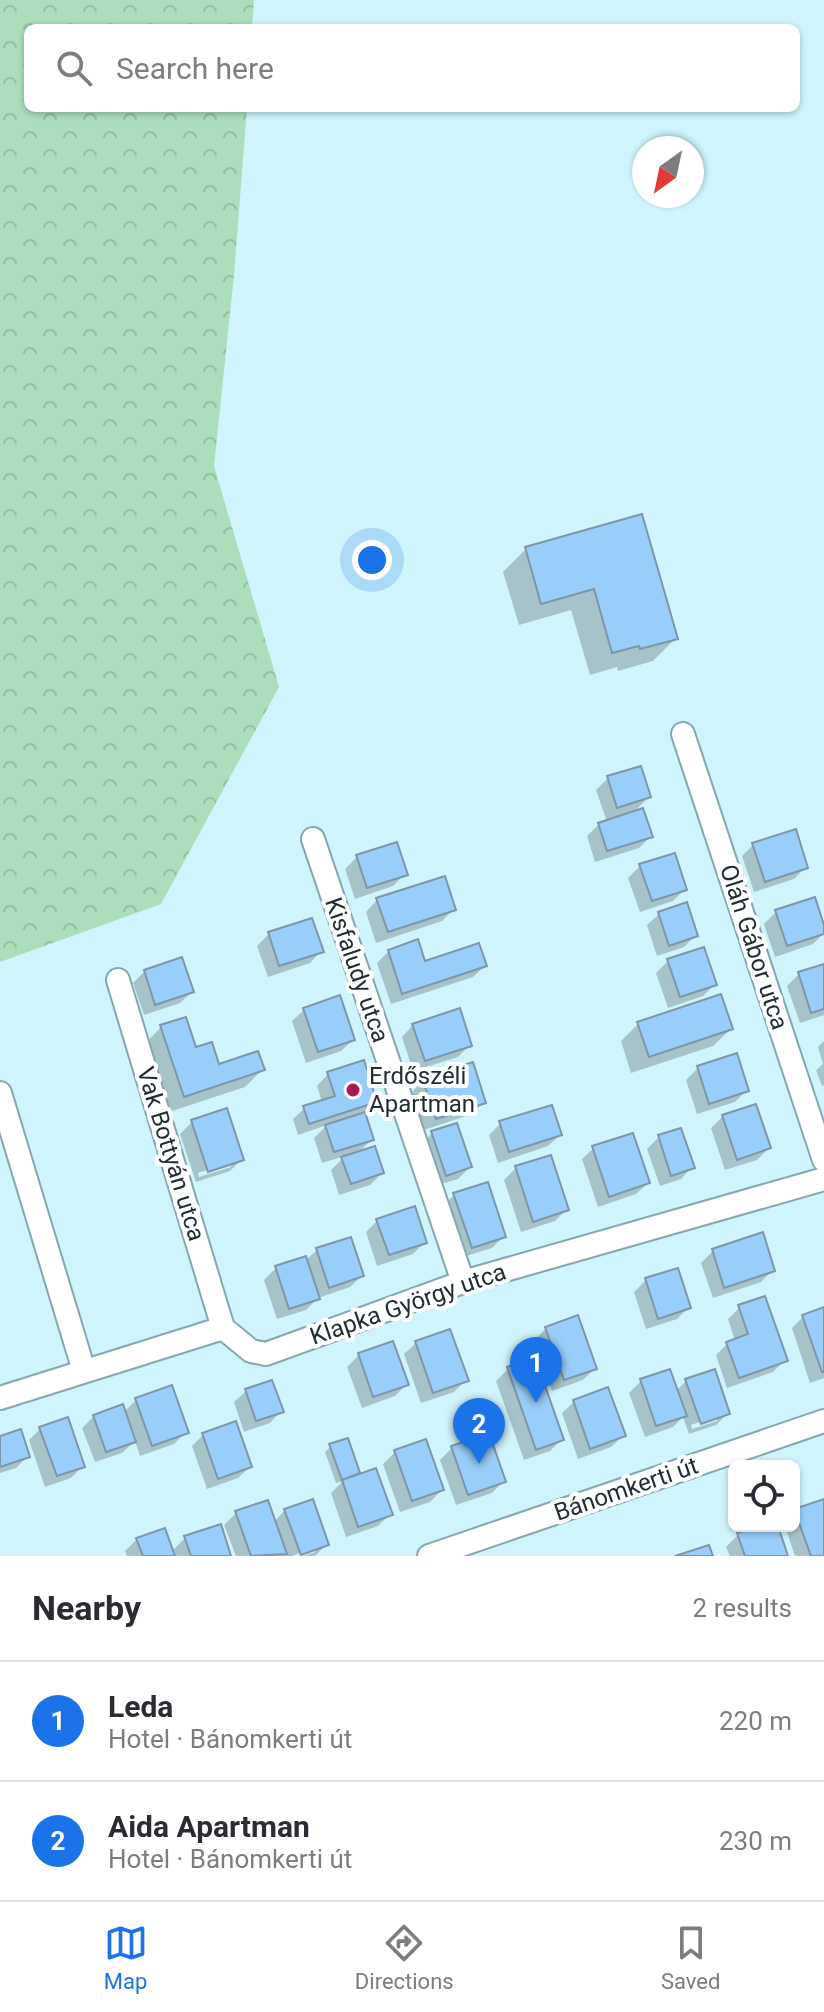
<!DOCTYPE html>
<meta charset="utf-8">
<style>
:root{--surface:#fff;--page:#f7f7f7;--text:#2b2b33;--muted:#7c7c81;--line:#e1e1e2;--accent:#1a73e8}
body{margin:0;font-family:Roboto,sans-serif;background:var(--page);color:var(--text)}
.controls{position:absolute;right:24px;bottom:24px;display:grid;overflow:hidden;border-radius:12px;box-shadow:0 2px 6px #0004}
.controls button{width:72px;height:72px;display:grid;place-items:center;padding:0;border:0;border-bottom:2px solid var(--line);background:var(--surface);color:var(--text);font:40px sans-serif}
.compass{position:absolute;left:632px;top:136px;width:72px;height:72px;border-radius:50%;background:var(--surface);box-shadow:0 2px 6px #0004;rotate:213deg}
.you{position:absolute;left:372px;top:560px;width:28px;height:28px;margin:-20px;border:6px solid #fff;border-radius:50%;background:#1a73e8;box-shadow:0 0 0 12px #1a73e833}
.badge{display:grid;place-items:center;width:52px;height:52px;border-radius:50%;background:var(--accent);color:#fff;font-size:26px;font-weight:700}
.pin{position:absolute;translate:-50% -66px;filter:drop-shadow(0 2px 4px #0008)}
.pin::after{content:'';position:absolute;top:42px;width:28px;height:24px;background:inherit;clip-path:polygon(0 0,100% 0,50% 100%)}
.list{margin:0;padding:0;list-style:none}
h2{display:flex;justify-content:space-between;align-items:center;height:104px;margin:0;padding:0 32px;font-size:34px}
h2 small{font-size:26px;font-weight:400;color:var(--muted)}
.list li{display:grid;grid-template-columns:52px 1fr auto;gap:24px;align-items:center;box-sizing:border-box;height:120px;padding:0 32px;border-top:2px solid var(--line)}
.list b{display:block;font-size:30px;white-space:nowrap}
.list p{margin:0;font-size:26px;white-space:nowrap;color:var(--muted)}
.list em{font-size:26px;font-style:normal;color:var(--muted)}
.icon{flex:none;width:44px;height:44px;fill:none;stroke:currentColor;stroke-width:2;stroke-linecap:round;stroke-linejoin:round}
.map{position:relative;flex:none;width:824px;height:1556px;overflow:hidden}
.search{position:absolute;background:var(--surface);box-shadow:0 2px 6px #0004;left:24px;right:24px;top:24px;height:88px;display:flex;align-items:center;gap:20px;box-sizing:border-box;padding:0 28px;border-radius:12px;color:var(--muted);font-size:30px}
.sheet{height:344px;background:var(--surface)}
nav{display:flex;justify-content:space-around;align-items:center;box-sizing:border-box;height:112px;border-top:2px solid var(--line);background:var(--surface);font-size:22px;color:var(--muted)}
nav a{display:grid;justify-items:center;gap:4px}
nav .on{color:var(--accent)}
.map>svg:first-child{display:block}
.forest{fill:url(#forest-crowns)}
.shadow{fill:#0003;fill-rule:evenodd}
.building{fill:#98cef9;stroke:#7f96a9;stroke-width:2}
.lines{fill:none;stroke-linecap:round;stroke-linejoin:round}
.street-casing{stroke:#85a7af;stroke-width:26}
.street{stroke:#fff;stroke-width:22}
.poi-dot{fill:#a81958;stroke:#fff;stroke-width:3}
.labels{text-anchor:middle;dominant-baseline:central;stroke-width:8;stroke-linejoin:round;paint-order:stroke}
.street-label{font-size:24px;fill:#202e31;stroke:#fff}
.poi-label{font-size:24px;fill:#202e31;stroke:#fff;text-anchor:start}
</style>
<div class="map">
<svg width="824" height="1556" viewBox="0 0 824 1556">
<defs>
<pattern id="forest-crowns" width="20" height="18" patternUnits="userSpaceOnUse" patternTransform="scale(2)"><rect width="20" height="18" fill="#acdebb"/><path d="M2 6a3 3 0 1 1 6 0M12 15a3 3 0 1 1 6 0" fill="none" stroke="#94bfa1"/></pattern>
</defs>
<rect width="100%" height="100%" fill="#d0f4fc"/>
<path class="forest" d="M0 0H254L252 28H28V108H247L234 275 214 466 279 687 161 904 0 962Z"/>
<g class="shadow">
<path d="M641 516 676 638 653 661 618 671 617 667 590 675 571 610 519 625 503 572 526 549Z"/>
<path d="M608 778 649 797 632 814 651 836 639 848 595 862 587 836 599 824 607 822 596 790Z"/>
<path d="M753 845 806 867 794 879 754 892 742 856Z"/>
<path d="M357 857 405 874 393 886 355 899 345 869Z"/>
<path d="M640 866 685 889 673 901 640 912 628 878Z"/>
<path d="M377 900 454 909 442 921 376 943 366 912Z"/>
<path d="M776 912 824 931V933L813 944 775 957 764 924Z"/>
<path d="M659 914 696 935 684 947 657 956 647 925Z"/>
<path d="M269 934 321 951 310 963 268 977 257 946Z"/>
<path d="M389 951 424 963 485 966 473 977 391 1004 377 963Z"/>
<path d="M668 961 714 985 703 996 668 1008 656 973Z"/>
<path d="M824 966V1015L800 1023 787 986 799 974Z"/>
<path d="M145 971 192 992 180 1003 144 1015 133 983Z"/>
<path d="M304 1010 353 1040 341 1051 306 1063 292 1021Z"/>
<path d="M638 1024 731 1029 713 1046 631 1073 621 1041Z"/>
<path d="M413 1025 470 1045 458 1057 413 1071 402 1037Z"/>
<path d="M161 1027 218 1066 262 1070 245 1087 166 1113 144 1045Z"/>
<path d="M824 1041V1085L822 1086 816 1070 823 1064 818 1047Z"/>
<path d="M698 1068 747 1090 735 1102 697 1114 686 1080Z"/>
<path d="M328 1074 375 1101 363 1113 372 1139 357 1154 382 1173 370 1185 339 1195 331 1170 345 1156 322 1163 314 1138 327 1125 298 1135 293 1119 305 1108 322 1102 317 1086Z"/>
<path d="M423 1080 484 1102 472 1114 424 1130 412 1092Z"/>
<path d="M723 1116 769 1148 757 1160 725 1170 711 1128Z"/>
<path d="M192 1122 242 1159 230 1171 196 1182 180 1134ZM231 1162V1167L199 1177 198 1173Z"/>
<path d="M501 1123 560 1135 548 1146 498 1163 489 1135Z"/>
<path d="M432 1133 470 1167 458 1179 434 1186 421 1145Z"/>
<path d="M659 1137 692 1167 681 1179 660 1186 647 1149Z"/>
<path d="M594 1148 648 1183 636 1194 598 1207 582 1159Z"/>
<path d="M516 1168 566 1210 555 1221 521 1232 504 1180Z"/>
<path d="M454 1195 504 1236 492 1248 460 1258 442 1207Z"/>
<path d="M377 1221 425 1242 413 1254 377 1266 366 1232Z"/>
<path d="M761 1235 773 1270 761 1282 713 1298 701 1263 713 1251Z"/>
<path d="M317 1250 362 1276 350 1287 318 1298 306 1310 277 1319 264 1280 276 1268 305 1261Z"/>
<path d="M646 1280 689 1307 677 1319 646 1329 634 1292Z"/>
<path d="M740 1307 785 1360 773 1372 727 1388 716 1355 727 1344 735 1341 728 1319Z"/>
<path d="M824 1310V1378L810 1383 792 1328 803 1317Z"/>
<path d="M546 1328 595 1368 583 1380 552 1391 535 1340Z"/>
<path d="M416 1343 466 1380 454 1392 421 1403 404 1354Z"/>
<path d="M359 1355 406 1385 395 1396 362 1408 347 1367Z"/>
<path d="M508 1369 562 1439 550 1451 524 1460 496 1381Z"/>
<path d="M641 1381 676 1391 686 1381 728 1413 716 1425 689 1434 683 1417 673 1427 645 1437 629 1393ZM717 1416V1421L692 1429 691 1425Z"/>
<path d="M246 1391 281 1411 270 1423 244 1432 234 1402Z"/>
<path d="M136 1400 186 1432 174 1444 140 1456 135 1441 122 1453 95 1462 82 1428 94 1416 124 1412Z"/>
<path d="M574 1402 623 1436 611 1447 578 1459 562 1413Z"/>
<path d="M40 1429 83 1466 71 1478 45 1487 29 1440Z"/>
<path d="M203 1435 250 1467 238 1478 207 1489 192 1446Z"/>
<path d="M488 1436 504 1481 492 1493 456 1505 440 1460 452 1448Z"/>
<path d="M0 1438 28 1456 16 1468 0 1473Z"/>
<path d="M331 1446 358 1472 353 1478 390 1514 378 1526 346 1537 331 1493 343 1481 336 1483 325 1452Z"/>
<path d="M395 1452 442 1490 430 1502 400 1512 383 1464Z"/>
<path d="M824 1501V1556H795L785 1526H794L796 1511Z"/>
<path d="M285 1510 326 1545 315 1556H304L315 1552V1548L292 1556H236L224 1525 236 1513 274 1522Z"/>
<path d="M764 1526H775L786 1556H730L726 1547 738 1535Z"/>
<path d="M185 1538 229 1556H127L125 1551 137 1539 171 1552Z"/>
</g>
<g class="building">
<path d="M642 514 678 639 640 649 639 646 612 653 594 589 541 604 525 547Z"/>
<path d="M641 766 651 797 617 808 607 776Z"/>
<path d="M643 808 653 837 607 851 598 823Z"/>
<path d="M796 829 808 868 765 882 752 843Z"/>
<path d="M397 842 408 875 367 888 356 855Z"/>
<path d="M675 853 687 890 652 901 639 864Z"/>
<path d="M445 876 456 910 388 932 376 898Z"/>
<path d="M815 897 824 925V934L787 946 775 910Z"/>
<path d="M687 902 698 936 669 946 658 912Z"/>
<path d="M312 918 324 952 279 966 268 932Z"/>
<path d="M418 939 425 961 479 943 487 966 402 994 388 950Z"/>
<path d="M704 947 717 985 680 997 667 959Z"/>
<path d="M182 957 194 992 155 1005 144 970Z"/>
<path d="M824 964V1009L811 1013 798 972Z"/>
<path d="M721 994 733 1029 649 1057 637 1022Z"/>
<path d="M340 995 355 1040 318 1052 303 1008Z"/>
<path d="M460 1008 472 1046 425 1061 412 1024Z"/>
<path d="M186 1017 196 1047 212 1042 219 1064 258 1051 265 1070 184 1097 160 1025Z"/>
<path d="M737 1053 749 1091 709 1104 697 1066Z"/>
<path d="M364 1060 377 1102 309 1124 303 1106 335 1096 327 1072Z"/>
<path d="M473 1062 486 1103 436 1119 422 1078Z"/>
<path d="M756 1104 771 1148 737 1160 722 1115Z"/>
<path d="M552 1105 562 1135 509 1152 499 1121Z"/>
<path d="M227 1108 244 1160 208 1172 191 1120Z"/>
<path d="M365 1112 374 1140 334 1152 325 1125Z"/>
<path d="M457 1123 472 1167 446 1176 431 1131Z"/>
<path d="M681 1128 695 1168 671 1176 658 1135Z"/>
<path d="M633 1133 650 1183 609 1197 592 1146Z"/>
<path d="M375 1146 384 1173 351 1184 341 1157Z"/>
<path d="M551 1155 569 1210 533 1222 515 1166Z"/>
<path d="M488 1182 506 1237 472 1248 453 1193Z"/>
<path d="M415 1206 427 1243 389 1255 376 1219Z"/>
<path d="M763 1232 775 1271 724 1288 712 1249Z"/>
<path d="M351 1237 364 1276 329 1288 316 1248Z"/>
<path d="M306 1256 320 1299 289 1309 275 1266Z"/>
<path d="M678 1268 691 1308 658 1319 645 1278Z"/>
<path d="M765 1296 788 1361 739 1378 726 1342 748 1334 738 1305Z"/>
<path d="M824 1307V1372H822L802 1315Z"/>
<path d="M578 1315 597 1369 564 1380 545 1327Z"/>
<path d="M450 1329 469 1381 433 1393 415 1341Z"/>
<path d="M393 1341 409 1385 373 1397 358 1353Z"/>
<path d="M535 1357 564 1440 536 1450 507 1367Z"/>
<path d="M670 1369 687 1416 656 1426 640 1379Z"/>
<path d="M715 1369 730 1414 701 1424 685 1379Z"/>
<path d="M272 1380 284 1412 256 1421 245 1389Z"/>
<path d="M172 1385 189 1433 152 1446 135 1398Z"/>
<path d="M608 1387 626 1436 590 1449 573 1400Z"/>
<path d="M123 1404 136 1442 106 1452 93 1415Z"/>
<path d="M68 1417 85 1467 57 1476 39 1427Z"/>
<path d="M236 1421 252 1467 218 1479 202 1433Z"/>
<path d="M21 1429 30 1457 0 1467V1436Z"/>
<path d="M489 1433 506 1482 468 1495 451 1446Z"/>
<path d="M348 1438 360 1473 342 1480 329 1444Z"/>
<path d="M426 1439 444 1490 412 1501 394 1450Z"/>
<path d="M376 1468 393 1515 358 1527 342 1480Z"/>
<path d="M313 1499 329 1545 301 1555 284 1509Z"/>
<path d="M824 1499V1556H811L794 1509Z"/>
<path d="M268 1500 287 1554 251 1556 235 1511Z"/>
<path d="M221 1524 231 1556H191L184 1536Z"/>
<path d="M758 1526H778L788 1556H745L737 1533Z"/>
<path d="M165 1528 175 1556H143L136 1538Z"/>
<path d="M709 1545 713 1556H675Z"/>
</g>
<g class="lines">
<g class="street-casing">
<g id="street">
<path d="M683 734 824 1160"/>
<path d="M313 839 463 1282"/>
<path d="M118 980 223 1328"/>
<path d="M0 1093 84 1371"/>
<path d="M0 1398 223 1328 251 1351 266 1354 463 1282 824 1179"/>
<path d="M429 1556 824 1421"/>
</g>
</g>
<use href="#street" class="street"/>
</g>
<circle class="poi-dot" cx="353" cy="1090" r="8"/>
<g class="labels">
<g class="street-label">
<text transform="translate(754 947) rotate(72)">Oláh Gábor utca</text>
<text transform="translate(357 970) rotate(71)">Kisfaludy utca</text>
<text transform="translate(171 1154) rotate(73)">Vak Bottyán utca</text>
<text transform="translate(408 1304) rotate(-19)">Klapka György utca</text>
<text transform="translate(626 1489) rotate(-19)">Bánomkerti út</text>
</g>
<g class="poi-label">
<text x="369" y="1076">Erdőszéli<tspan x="369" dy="28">Apartman</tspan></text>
</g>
</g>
</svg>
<div class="controls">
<button><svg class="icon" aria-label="locate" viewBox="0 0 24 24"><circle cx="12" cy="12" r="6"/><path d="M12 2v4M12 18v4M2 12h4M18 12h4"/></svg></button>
</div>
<svg class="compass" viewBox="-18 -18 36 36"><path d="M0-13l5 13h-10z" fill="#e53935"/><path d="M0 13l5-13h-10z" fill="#7c7c81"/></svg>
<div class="you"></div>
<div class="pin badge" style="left:536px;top:1403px">1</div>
<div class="pin badge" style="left:479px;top:1464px">2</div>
<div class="search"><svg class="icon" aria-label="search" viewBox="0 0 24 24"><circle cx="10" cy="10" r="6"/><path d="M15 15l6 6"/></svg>Search here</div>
</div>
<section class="sheet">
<h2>Nearby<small>2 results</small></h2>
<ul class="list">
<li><span class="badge">1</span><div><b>Leda</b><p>Hotel · Bánomkerti út</p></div><em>220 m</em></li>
<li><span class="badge">2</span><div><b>Aida Apartman</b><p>Hotel · Bánomkerti út</p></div><em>230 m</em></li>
</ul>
</section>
<nav>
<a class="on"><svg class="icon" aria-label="map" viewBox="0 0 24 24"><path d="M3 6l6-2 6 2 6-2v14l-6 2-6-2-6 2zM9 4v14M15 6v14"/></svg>Map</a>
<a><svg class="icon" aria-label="directions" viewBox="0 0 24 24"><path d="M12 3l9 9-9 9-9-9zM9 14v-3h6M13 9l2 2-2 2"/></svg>Directions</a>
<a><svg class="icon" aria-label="saved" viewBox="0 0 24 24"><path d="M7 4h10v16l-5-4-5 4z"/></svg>Saved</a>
</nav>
